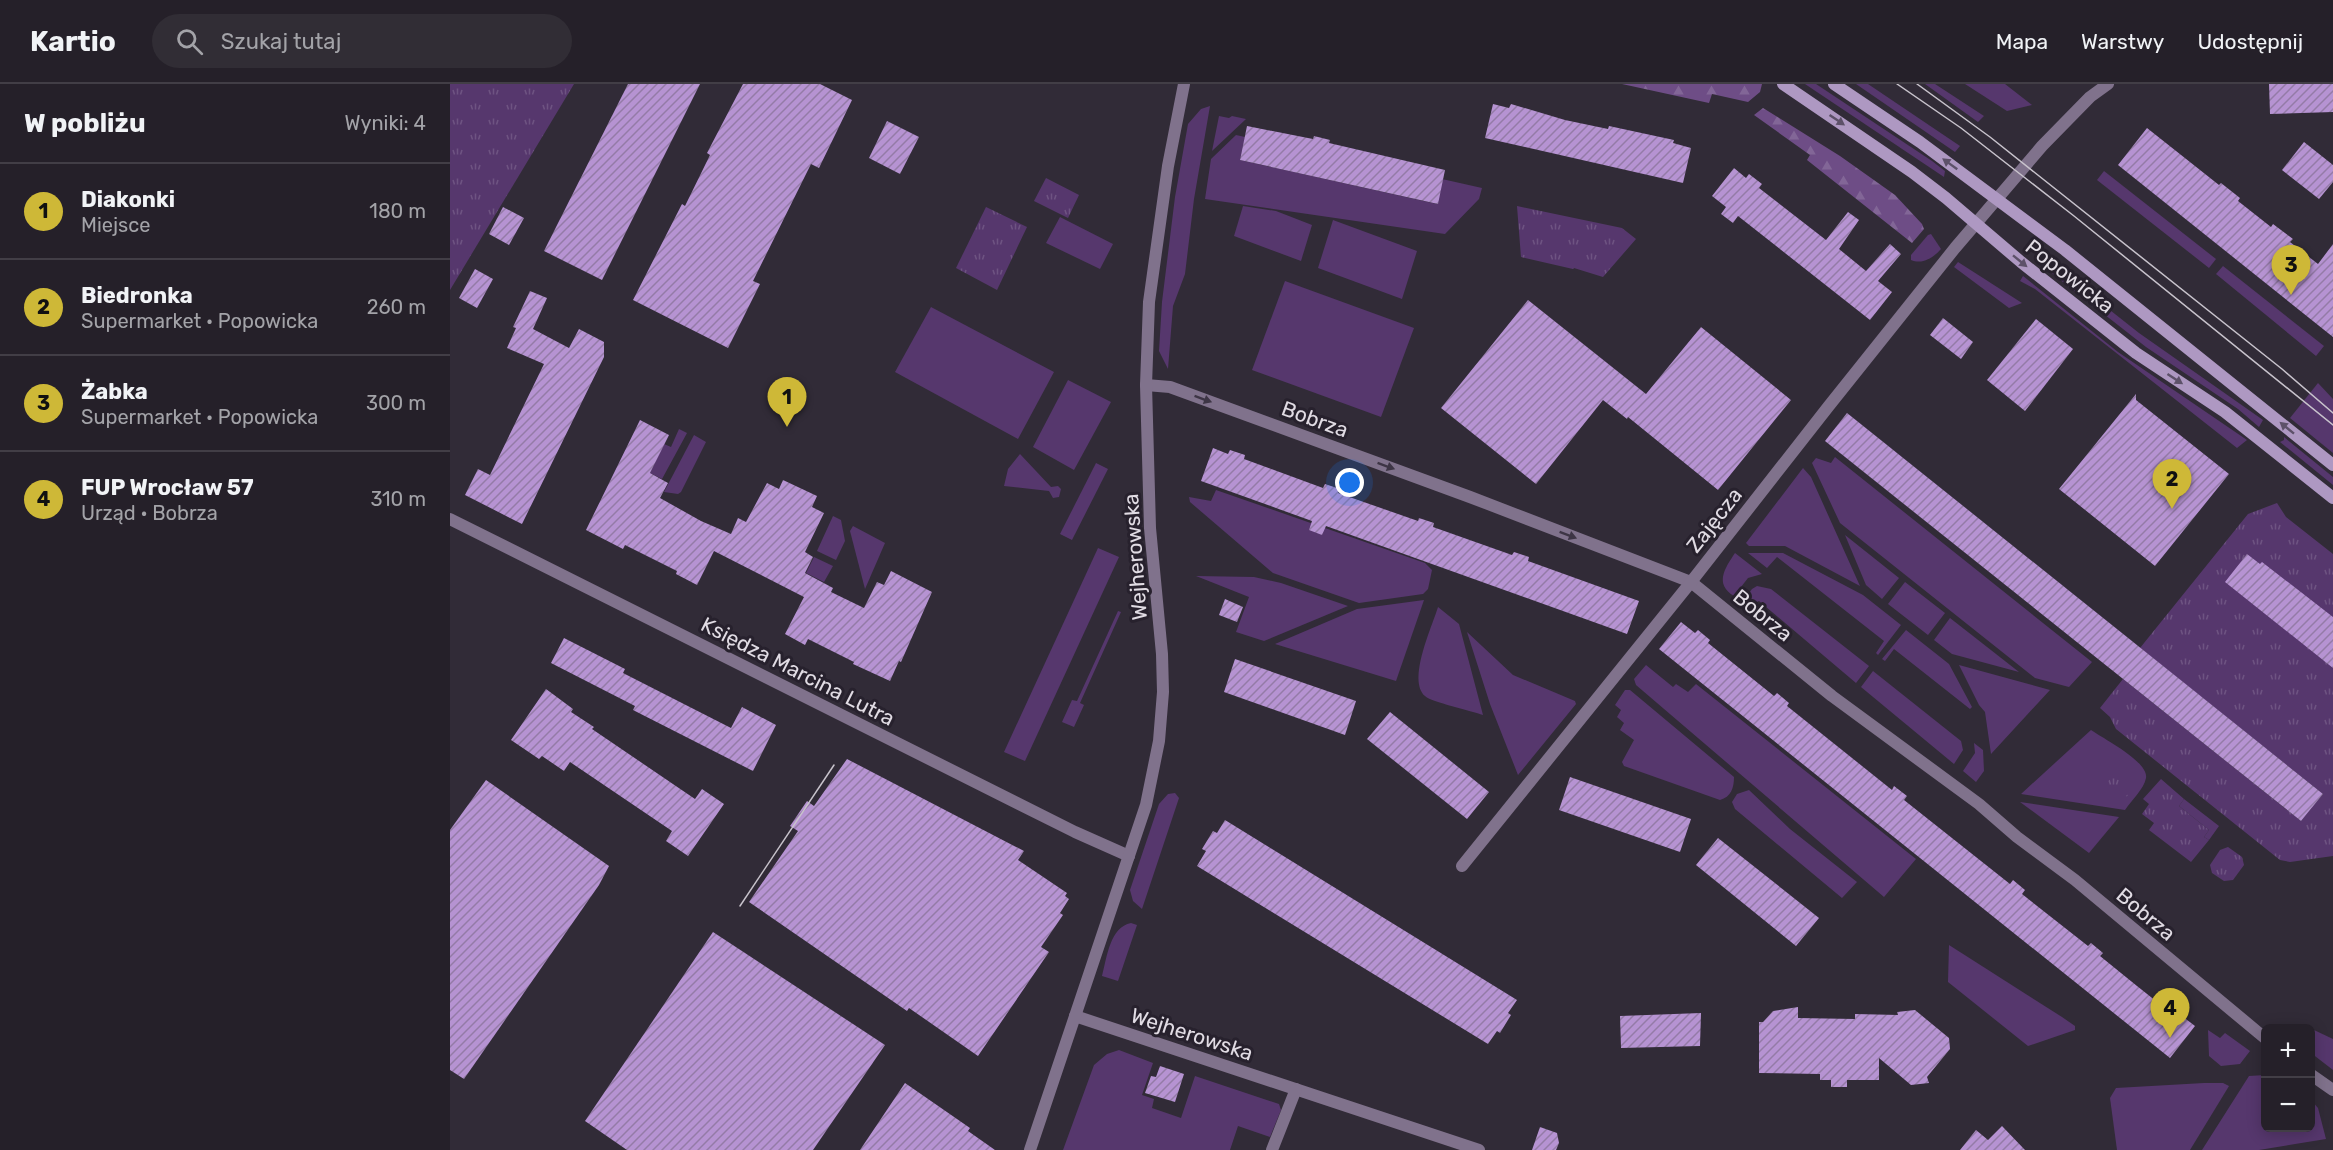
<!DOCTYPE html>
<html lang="pl">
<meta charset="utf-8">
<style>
:root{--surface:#252029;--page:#312d35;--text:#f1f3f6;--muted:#a3a3a8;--line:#423e46;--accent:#ceb837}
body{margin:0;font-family:Rubik,sans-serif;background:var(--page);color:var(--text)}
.controls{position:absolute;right:18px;bottom:18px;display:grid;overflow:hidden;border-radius:9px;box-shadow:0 3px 15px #0003}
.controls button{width:54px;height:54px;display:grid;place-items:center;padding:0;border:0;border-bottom:2px solid var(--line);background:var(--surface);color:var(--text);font:30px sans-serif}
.you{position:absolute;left:900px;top:399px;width:21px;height:21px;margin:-15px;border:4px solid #fff;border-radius:50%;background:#1a73e8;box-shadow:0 0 0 9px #1a73e833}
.badge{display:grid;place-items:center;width:39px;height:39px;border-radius:50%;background:var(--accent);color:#111;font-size:20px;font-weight:700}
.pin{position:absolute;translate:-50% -50px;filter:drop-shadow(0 2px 3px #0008)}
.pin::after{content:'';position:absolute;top:32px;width:21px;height:18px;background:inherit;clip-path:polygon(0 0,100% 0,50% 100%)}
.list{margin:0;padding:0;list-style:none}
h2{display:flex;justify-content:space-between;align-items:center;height:78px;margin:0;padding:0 24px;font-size:26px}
h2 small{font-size:20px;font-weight:400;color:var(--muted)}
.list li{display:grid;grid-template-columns:39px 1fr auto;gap:18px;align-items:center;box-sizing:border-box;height:96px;padding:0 24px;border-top:2px solid var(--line)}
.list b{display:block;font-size:22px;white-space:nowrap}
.list p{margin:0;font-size:20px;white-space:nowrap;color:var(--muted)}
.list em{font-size:20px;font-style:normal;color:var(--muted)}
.icon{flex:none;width:33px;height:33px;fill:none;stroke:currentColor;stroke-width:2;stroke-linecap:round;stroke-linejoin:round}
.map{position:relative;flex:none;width:1883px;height:1066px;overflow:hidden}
header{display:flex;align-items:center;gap:36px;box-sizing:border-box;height:84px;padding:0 30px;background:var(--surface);border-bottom:2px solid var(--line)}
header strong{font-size:28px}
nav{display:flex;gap:33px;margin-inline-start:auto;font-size:21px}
.search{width:420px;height:54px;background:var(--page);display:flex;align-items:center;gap:15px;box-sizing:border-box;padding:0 21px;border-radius:33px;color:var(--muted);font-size:22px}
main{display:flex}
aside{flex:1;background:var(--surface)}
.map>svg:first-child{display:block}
.grass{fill:#56376d}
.forest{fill:url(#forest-firs)}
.park{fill:url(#park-tufts)}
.building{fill:url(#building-hatch)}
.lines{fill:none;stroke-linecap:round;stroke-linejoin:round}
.street{stroke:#80728c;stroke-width:12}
.secondary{stroke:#ae98c2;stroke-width:12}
.tram{stroke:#c8c3cc;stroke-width:1.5}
.oneway{fill:#5d5169}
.oneway2{fill:#3d3545}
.labels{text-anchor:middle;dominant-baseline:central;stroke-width:6;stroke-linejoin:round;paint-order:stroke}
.street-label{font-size:21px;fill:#e1dce4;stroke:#27212d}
</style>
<header>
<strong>Kartio</strong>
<div class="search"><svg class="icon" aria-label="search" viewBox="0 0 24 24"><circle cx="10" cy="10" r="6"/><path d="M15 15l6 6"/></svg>Szukaj tutaj</div>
<nav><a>Mapa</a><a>Warstwy</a><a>Udostępnij</a></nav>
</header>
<main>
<aside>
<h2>W pobliżu<small>Wyniki: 4</small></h2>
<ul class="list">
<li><span class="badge">1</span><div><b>Diakonki</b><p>Miejsce</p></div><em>180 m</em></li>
<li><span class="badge">2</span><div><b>Biedronka</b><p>Supermarket · Popowicka</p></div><em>260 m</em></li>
<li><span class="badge">3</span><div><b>Żabka</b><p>Supermarket · Popowicka</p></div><em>300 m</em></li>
<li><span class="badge">4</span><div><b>FUP Wrocław 57</b><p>Urząd · Bobrza</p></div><em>310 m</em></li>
</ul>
</aside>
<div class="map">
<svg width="1883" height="1066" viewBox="0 0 1883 1066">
<defs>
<pattern id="forest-firs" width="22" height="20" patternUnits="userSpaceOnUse" patternTransform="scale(1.5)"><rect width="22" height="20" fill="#6e4d86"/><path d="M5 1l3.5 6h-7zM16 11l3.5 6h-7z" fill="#826697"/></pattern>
<pattern id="park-tufts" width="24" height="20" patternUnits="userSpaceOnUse" patternTransform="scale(1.5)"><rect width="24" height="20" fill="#56376d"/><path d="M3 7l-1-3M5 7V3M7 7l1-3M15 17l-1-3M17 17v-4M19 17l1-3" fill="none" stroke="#6e5382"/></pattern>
<pattern id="building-hatch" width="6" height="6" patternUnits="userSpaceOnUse" patternTransform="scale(1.5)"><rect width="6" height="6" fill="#b693d2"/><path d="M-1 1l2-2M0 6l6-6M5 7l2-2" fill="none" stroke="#947ba7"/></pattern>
</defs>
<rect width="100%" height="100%" fill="#312b37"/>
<g class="grass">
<path d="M1355 0H1366L1482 77 1495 87 1494 93Z"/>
<path d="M1406 0H1418L1510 62 1505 68Z"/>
<path d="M1475 0H1485L1534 32 1528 38Z"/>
<path d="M1515 0H1555L1582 21 1557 27Z"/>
<path d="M760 22 744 115 735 190 723 222 718 285 709 267 712 218 725 113 738 40 751 25Z"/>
<path d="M769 32 779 34 782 32 796 35 762 67Z"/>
<path d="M786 51 795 53 790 76 987 120 992 95 1032 104 1029 115 995 150 755 115 761 75Z"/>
<path d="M1654 87 1766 175 1759 184 1647 96Z"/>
<path d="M793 122 826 127 862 141 851 177 784 152Z"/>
<path d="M610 133 663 160 650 185 596 159Z"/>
<path d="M883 136 967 167 952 215 868 184Z"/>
<path d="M1481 150 1491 165C1484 173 1473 181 1461 176V171L1478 151Z"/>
<path d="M1589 170 1689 249 1813 336 1809 343 1788 325 1696 263 1585 176Z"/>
<path d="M1508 178 1572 219 1559 224 1504 183Z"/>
<path d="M1773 182 1874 262 1866 272 1766 190Z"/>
<path d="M1573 192 1668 268 1797 356 1787 364 1585 205 1570 197Z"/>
<path d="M835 197 964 244 931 333 802 286Z"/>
<path d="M481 223 604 288 568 355 445 288Z"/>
<path d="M618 296 661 318 624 386 583 363Z"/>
<path d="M1868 299 1883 315V369L1840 334Z"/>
<path d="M229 345 237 349 212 395 200 389 214 360 221 363Z"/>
<path d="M244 351 256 358 231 408 228 410 214 408Z"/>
<path d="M1834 353 1883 393V401L1830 358 1834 356Z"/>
<path d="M570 370 601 403 608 402 611 405 609 413 603 414 599 407 554 402 558 385Z"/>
<path d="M1385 373 1642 578 1619 603 1585 594 1390 439 1362 379 1366 374 1381 379Z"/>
<path d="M646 379 658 385 622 456 610 450Z"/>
<path d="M1353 384 1361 393 1410 502 1335 462H1299L1296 459Z"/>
<path d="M766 406 975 479 982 486 978 505 973 510 909 519 823 489 740 418 739 413 761 417Z"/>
<path d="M383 432 391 436 395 457 386 476 367 467Z"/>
<path d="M403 442 435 459 415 505 400 447Z"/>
<path d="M1395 451 1449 494 1432 515 1416 501Z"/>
<path d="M648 464 669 473 575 677 554 668Z"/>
<path d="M1285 469 1312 490 1298 494 1284 512C1264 500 1275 484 1285 469Z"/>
<path d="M1298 469H1333L1413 511 1451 541 1428 571 1426 569 1434 557 1327 473 1317 484Z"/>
<path d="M364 473 383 482 374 498 356 489Z"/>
<path d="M746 492 804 493 831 499 898 522 814 557 786 548 799 513Z"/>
<path d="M1455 498 1495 529 1478 551 1438 520Z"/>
<path d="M1307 502 1321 505 1419 582 1406 599 1309 517 1295 524 1292 523 1291 520 1302 505Z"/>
<path d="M974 516 946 597 825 560 907 525Z"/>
<path d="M988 523 1009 540 1033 631C1022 627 981 618 975 612 957 596 982 543 988 523Z"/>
<path d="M668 527 671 528 630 619 634 621 624 643 612 638 622 616 627 617Z"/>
<path d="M1500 534 1569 588 1502 570 1484 556Z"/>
<path d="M1456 546 1499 580 1522 623 1520 625 1444 565 1435 577 1432 575Z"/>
<path d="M1017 548 1063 591 1125 617 1126 620 1068 691 1040 620Z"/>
<path d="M1196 581 1223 603 1226 600 1238 608 1246 600 1466 775 1434 813 1186 601 1184 595Z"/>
<path d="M1509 581 1600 606 1541 670 1535 628 1529 621Z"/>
<path d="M1423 587 1511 657 1513 666 1504 680 1411 603Z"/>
<path d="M1175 606H1180L1284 693C1284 704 1281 713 1270 716L1174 682 1172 678 1184 656 1170 646 1174 639 1167 633 1171 626 1165 621Z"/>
<path d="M1641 646C1654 655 1699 678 1696 694 1694 705 1681 717 1675 726L1571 710Z"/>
<path d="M1524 659 1533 666 1534 687 1526 698 1513 687 1525 669Z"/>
<path d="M1299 706 1340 745 1407 798 1392 814 1285 725 1282 718 1287 710Z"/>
<path d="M725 709 729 714 692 825 683 817 680 806 709 720 718 710Z"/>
<path d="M1734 715 1769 742 1759 756 1754 753 1759 746 1729 722Z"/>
<path d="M1570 718 1669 733 1639 769Z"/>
<path d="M681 839 687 841 668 897 652 892C657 873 660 843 681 839Z"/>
<path d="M1499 861 1612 933 1625 942V946L1578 962 1498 898Z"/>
<path d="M1758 946 1770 954 1775 949 1800 967 1790 980 1771 982 1759 972Z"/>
<path d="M1864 946 1883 955V986L1861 969V948Z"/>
<path d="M669 966 703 979 692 1011 704 1015 702 1024 731 1034 745 992 829 1020 831 1026 820 1053 788 1042 780 1066H613L644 981 657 970Z"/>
<path d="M1815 991 1816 1044H1860L1861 1016 1868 1024 1876 1055 1809 1066H1752L1799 992Z"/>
<path d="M1754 999H1773L1779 1002 1740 1066H1667L1660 1014 1666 1004Z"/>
</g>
<g class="forest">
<path d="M1172 0H1312L1310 8 1298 18 1262 10 1259 19Z"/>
<path d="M1313 24 1390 72 1445 111 1472 140 1474 145 1462 159 1357 76 1360 71 1304 31Z"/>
</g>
<g class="park">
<path d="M0 0H124L0 206Z"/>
<path d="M596 94 629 111 618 134 584 117Z"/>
<path d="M1067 122 1172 144 1186 155 1153 193 1124 184 1123 185 1071 173Z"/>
<path d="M536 123 577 143 547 206 506 184Z"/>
<path d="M1827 419 1836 433 1883 470V772L1840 778 1830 776 1666 645 1660 633 1650 624 1673 595 1851 737 1873 710 1690 564 1798 430Z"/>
<path d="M1670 683 1689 697 1674 716 1655 701Z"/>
<path d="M1711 695 1734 715 1729 722 1759 746 1754 753 1759 756 1741 778 1699 746 1704 739 1692 730 1699 720 1693 715Z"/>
<path d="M1778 763 1792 773 1794 781 1783 796 1774 797 1762 789 1760 781 1770 766Z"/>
</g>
<g class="building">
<path d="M178 0H250L152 196 94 167Z"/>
<path d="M293 0H370L402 16 369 84 361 80 303 197 310 200 278 264 183 216 232 120 235 122 260 71 257 69Z"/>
<path d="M1819 0H1883V28L1820 30Z"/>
<path d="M1043 20 1059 24 1061 20 1115 36 1158 45 1159 42 1224 56 1223 59 1241 64 1233 99 1035 54Z"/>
<path d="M437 37 469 53 450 90 419 74Z"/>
<path d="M797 42 863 55 864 52 880 56 879 59 995 86 988 120 790 76Z"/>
<path d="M1697 44 1769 101 1771 99 1790 114 1788 117 1821 143 1823 140 1843 155 1840 158 1868 180 1883 160V253L1668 81Z"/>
<path d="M1854 58 1883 81V98L1869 115 1832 86Z"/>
<path d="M1284 84 1296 94 1299 90 1312 100 1309 104 1376 156 1398 128 1409 136 1389 165 1416 187 1440 160 1451 170 1428 197 1442 208 1420 236 1288 132 1283 139 1271 130 1276 123 1262 112Z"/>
<path d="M53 123 74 134 59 161 39 150Z"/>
<path d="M25 185 43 195 27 224 9 214Z"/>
<path d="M80 207 97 214 83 245 119 264 129 245 154 258V273L72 440 15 411 28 385 40 391 94 280 57 264 66 244 63 243Z"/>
<path d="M1078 216 1196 310 1251 243 1341 316 1268 406 1178 333 1177 335 1153 316 1086 400 991 324Z"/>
<path d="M1493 234 1523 258 1511 275 1480 251Z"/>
<path d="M1586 235 1623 265 1575 327 1537 296Z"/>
<path d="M1686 310V316L1779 390 1705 482 1609 405Z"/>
<path d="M1397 329 1873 710 1851 737 1375 357Z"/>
<path d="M190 336 219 351 200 389 218 399 210 414 251 437 281 450 288 434 296 438 317 399 329 405 333 396 367 412 362 423 374 429 355 468 363 473 355 489 383 504 381 508 414 524 427 498 434 501 441 487 482 508 451 578 449 577 440 597 403 580 404 578 358 555 355 561 335 550 354 513 264 467 247 501 226 490 227 487 175 461 173 465 136 446Z"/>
<path d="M763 364 778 370 780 366 795 371 794 375 873 404 875 400 890 405 888 409 968 437 969 434 984 439 983 443 1062 471 1064 468 1079 473 1078 477 1189 517 1177 550 876 442 872 451 859 446 862 437 751 397Z"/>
<path d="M1797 470 1810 480 1812 478 1883 533V584L1775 498Z"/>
<path d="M775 515 793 523 787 538 769 531Z"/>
<path d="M1231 538 1245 549 1248 546 1260 556 1258 559 1324 612 1327 609 1339 619 1337 622 1442 706 1444 702 1457 712 1454 716 1560 800 1563 796 1575 806 1572 810 1638 862 1641 859 1653 869 1650 872 1687 902 1716 925 1719 922 1745 942 1720 974 1209 565Z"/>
<path d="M114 554 175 585 173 589 281 644 292 623 326 641 303 687 183 626 185 622 101 579Z"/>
<path d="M785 575 906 617 895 651 774 608Z"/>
<path d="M96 605 123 625 121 628 144 643 142 645 245 715 252 705 274 720 238 772 216 757 222 747 120 678 114 687 92 672 89 675 61 656Z"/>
<path d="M940 628 1039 708 1017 735 917 655Z"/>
<path d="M397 675 574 767 568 776 617 809 615 812 619 815 610 829 613 831 591 863 599 868 528 972 459 924 457 927 299 818 348 747 340 742 357 717 364 722Z"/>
<path d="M1120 693 1241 735 1230 768 1109 726Z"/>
<path d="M36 696 159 782 149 801 14 995 0 986V746Z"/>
<path d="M775 736 1067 916 1058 929 1061 931 1050 949 1047 947 1038 960 747 782 756 767 752 765 763 747 767 749Z"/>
<path d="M1268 754 1369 834 1346 862 1246 781Z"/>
<path d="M263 848 435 961 363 1066H177L135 1037Z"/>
<path d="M1348 923V934L1405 935V930L1448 931 1447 928 1465 926 1499 954 1500 965 1477 993 1479 999 1461 1001 1429 974V996H1397V1003H1381V996H1370V990L1309 989V938H1313L1323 927Z"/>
<path d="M1251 929 1250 962 1171 964 1170 932Z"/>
<path d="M710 982 734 990 725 1018 695 1009 701 992 706 993Z"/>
<path d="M455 999 520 1044 518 1047 545 1066H410Z"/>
<path d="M1552 1042 1575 1066H1510L1526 1046 1538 1056Z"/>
<path d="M1090 1043 1107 1049 1109 1059 1106 1066H1082Z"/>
</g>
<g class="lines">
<g class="street">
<path d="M696 301 720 303 1020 413 1241 498 1382 612 1529 720 1567 753 1625 796 1816 955"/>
<path d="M0 435 625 748 679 772"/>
<path d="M1012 782 1241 498 1378 323 1505 164 1592 62 1640 13 1658 0"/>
<path d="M625 932 1029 1066"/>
<path d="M1860 990 1883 1006"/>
<path d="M580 1066 696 721 709 657 713 608 712 570 700 444 696 301 699 218 718 82 734 0"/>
<path d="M822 1066 846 1005"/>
</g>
<g class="secondary">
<path d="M1333 0 1462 88 1496 114 1571 178 1686 269 1775 328 1883 414"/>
<path d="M1384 0 1470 58 1615 166 1883 381"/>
</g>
<g class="tram">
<path d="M1447 0 1511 44 1624 132 1883 341"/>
<path d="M1467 0 1540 53 1832 285 1883 329"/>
<path d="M290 822 384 681"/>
</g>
</g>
<defs><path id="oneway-solid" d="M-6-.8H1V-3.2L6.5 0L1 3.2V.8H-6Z" transform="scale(1.5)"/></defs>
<g class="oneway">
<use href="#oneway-solid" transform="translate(1387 36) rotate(34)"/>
<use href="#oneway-solid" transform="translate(1500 80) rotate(-144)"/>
<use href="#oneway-solid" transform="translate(1570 177) rotate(39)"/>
<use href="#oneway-solid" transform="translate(1725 295) rotate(33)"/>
<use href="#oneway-solid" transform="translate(1837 344) rotate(-141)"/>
</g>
<g class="oneway2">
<use href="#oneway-solid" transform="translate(753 315) rotate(20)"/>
<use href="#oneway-solid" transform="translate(936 382) rotate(20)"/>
<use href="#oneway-solid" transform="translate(1118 451) rotate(21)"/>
</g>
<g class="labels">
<g class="street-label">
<text transform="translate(1620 192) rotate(38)">Popowicka</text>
<text transform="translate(865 335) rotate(20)">Bobrza</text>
<text transform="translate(1264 436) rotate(-52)">Zajęcza</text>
<text transform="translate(685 473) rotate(-94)">Wejherowska</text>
<text transform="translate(1313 531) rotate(39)">Bobrza</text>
<text transform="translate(348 587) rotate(27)">Księdza Marcina Lutra</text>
<text transform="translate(1696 830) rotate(40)">Bobrza</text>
<text transform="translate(742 950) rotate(18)">Wejherowska</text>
</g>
</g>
</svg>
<div class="controls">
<button>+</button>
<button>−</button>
</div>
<div class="you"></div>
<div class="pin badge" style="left:337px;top:343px">1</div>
<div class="pin badge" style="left:1722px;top:425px">2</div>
<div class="pin badge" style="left:1841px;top:211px">3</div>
<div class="pin badge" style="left:1720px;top:954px">4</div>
</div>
</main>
